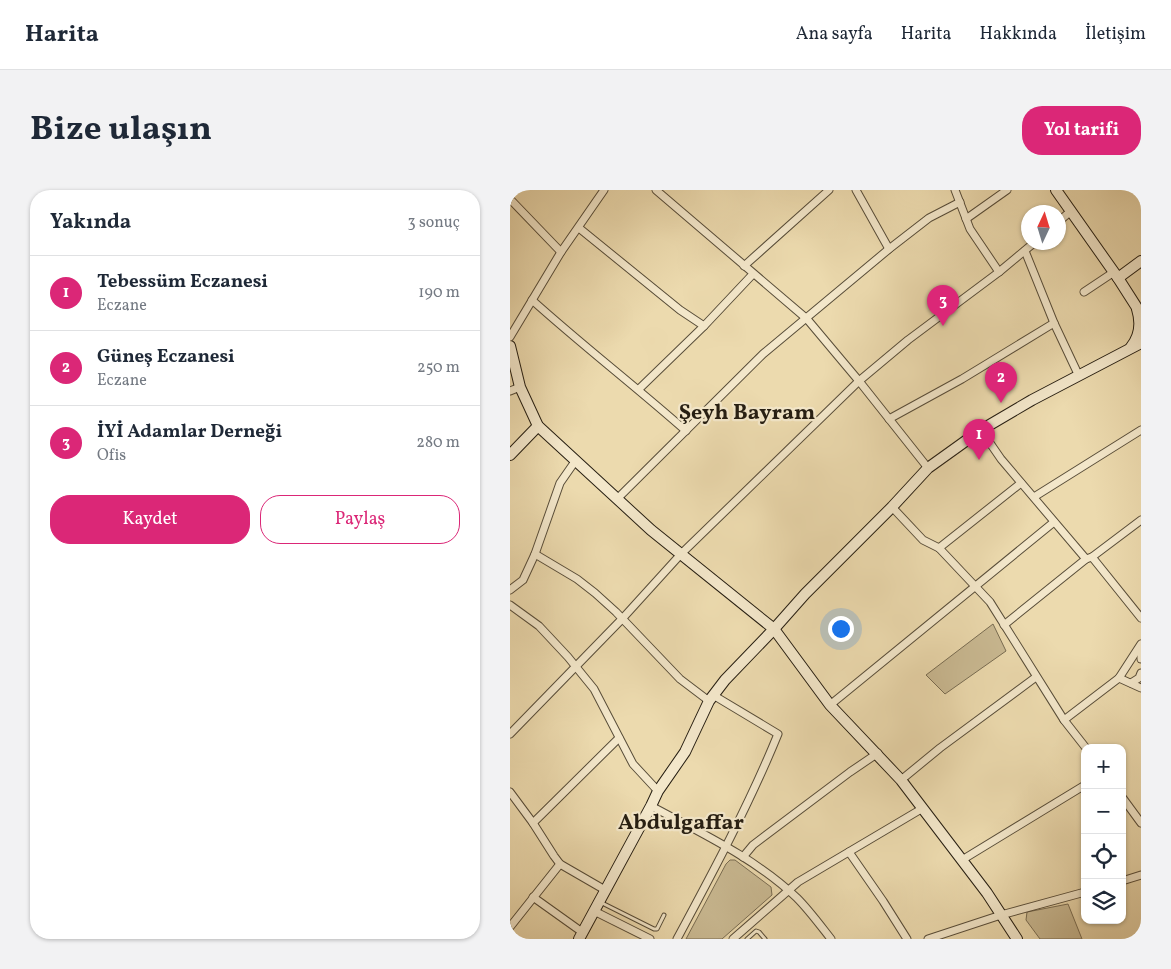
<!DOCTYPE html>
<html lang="tr">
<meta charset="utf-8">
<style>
:root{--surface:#fff;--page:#f2f2f3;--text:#1f2937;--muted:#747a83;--line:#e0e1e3;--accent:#db2777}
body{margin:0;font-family:Vollkorn,serif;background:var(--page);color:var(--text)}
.controls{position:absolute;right:15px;bottom:15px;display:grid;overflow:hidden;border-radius:10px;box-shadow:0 1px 4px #0004}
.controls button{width:45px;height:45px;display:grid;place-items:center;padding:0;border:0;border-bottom:1px solid var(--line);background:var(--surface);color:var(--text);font:25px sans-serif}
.compass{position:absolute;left:511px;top:15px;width:45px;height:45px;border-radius:50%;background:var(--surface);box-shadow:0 1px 4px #0004;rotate:4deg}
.you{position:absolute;left:330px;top:438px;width:18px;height:18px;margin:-12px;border:4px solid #fff;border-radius:50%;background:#1a73e8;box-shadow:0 0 0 8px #1a73e833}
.badge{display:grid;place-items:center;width:32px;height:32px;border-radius:50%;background:var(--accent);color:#fff;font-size:16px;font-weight:700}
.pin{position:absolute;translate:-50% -41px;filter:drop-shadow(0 1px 2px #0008)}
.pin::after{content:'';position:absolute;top:26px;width:18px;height:15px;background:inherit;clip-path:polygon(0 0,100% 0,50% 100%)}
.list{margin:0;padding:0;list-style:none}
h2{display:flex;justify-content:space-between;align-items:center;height:65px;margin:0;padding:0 20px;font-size:21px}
h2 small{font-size:16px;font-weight:400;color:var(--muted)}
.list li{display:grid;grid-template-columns:32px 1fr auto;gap:15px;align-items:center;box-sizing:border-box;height:75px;padding:0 20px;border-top:1px solid var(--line)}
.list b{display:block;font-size:19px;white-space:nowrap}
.list p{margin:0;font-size:16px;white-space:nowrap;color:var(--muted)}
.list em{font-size:16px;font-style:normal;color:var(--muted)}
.actions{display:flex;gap:10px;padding:15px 20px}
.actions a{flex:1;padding:11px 0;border:1px solid var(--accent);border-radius:20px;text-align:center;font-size:18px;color:var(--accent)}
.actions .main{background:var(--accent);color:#fff}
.icon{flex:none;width:28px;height:28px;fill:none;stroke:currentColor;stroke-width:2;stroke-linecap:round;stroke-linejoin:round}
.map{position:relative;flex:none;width:631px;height:749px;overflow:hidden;border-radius:20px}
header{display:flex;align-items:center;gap:30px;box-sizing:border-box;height:70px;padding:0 25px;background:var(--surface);border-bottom:1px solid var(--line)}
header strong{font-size:24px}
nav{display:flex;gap:28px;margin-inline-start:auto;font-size:18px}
.intro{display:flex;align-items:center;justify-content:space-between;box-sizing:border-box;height:120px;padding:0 30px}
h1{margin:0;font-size:35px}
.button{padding:12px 22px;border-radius:20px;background:var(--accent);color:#fff;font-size:18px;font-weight:700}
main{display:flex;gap:30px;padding:0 30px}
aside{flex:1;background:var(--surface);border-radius:20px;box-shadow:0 1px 4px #0004}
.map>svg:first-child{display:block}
.green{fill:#caba93;stroke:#786c52}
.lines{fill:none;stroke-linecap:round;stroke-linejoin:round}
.lane-casing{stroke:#584d39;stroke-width:5}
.street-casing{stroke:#584d39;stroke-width:9}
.secondary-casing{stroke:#261e12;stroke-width:12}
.lane{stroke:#f3e7ca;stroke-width:3}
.street{stroke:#f3e7ca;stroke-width:7}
.secondary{stroke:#f3e7ca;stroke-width:10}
.labels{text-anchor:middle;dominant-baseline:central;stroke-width:4.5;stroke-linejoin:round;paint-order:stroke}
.district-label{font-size:22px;font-weight:bold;fill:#261e12;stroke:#f3e7ca}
</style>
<header>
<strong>Harita</strong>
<nav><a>Ana sayfa</a><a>Harita</a><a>Hakkında</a><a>İletişim</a></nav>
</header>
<div class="intro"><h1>Bize ulaşın</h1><a class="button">Yol tarifi</a></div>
<main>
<aside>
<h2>Yakında<small>3 sonuç</small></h2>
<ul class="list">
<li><span class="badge">1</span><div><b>Tebessüm Eczanesi</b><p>Eczane</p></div><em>190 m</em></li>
<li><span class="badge">2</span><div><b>Güneş Eczanesi</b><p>Eczane</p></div><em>250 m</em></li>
<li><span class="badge">3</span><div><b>İYİ Adamlar Derneği</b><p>Ofis</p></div><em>280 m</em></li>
</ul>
<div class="actions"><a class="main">Kaydet</a><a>Paylaş</a></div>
</aside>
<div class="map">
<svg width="631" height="749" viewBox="0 0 631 749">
<rect width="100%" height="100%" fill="#ecdaae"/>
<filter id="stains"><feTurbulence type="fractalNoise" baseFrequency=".004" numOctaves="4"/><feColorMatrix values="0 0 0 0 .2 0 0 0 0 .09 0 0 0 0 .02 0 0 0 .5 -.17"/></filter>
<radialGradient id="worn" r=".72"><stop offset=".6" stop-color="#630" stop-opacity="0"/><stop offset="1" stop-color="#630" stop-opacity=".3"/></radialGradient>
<g class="green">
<path d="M483 434 496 461 435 504 416 485Z"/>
<path d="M220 670H225L261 697 262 705 212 749H176L216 674Z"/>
<path d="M558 714 572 749H530L516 730 517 722Z"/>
</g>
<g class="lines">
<g class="lane-casing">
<g id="lane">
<path d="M92 713 144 739H147L154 725"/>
<path d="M237 749 246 741 249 742 255 749"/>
</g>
</g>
<g class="street-casing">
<g id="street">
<path d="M146 0 297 129 349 191 418 278"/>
<path d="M346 0 379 59"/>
<path d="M445 0 460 39 489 82"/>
<path d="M0 9 51 62"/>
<path d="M456 29 497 0"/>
<path d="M548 32 561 21"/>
<path d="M69 38 170 120 194 136"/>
<path d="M515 61 544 133 568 184"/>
<path d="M234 76 319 0"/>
<path d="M574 102 604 82"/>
<path d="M22 110C72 155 125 196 176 241"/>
<path d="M0 147 51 62 94 0"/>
<path d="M129 199 194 136 243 84"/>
<path d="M0 201 10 197"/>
<path d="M379 229 452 189 544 133"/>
<path d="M471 240 491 269 576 369"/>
<path d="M524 307 631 240"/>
<path d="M107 309 253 164 379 59 419 28 450 12"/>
<path d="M382 317 413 350 429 358 480 412 554 530 576 558"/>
<path d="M429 358 511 293"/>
<path d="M25 364 67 389 85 403 106 422 170 489 199 511"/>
<path d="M582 367 631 428"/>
<path d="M0 400 13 390 25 364 50 293 66 270"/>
<path d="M0 415 29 436 58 467 84 499 123 574 148 601"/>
<path d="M494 435 576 369 582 367 631 330"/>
<path d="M631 457V469"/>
<path d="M609 488 631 498"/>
<path d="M621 493 629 488 631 483"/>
<path d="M320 515 544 332"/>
<path d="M554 530 609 488 631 454"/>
<path d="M0 544 112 429 171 364 349 191 398 150 489 82 525 52"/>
<path d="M391 590 430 558 526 487"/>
<path d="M0 602 23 633 44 666 50 674 95 700"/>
<path d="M612 607 631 633"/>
<path d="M141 616C191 643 245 668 287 708 299 720 310 735 321 749"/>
<path d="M23 633 109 548"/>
<path d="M339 662 373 711 397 749"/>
<path d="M233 667 243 655 340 582 368 563"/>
<path d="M452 670 575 595"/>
<path d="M612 691 631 685"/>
<path d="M23 707 72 742"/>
<path d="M84 721 140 749"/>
<path d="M0 737 50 674"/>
<path d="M167 749C203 682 239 615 268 544L203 505"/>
<path d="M223 749 288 692 413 618"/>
<path d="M418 749 491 725 575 702"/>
</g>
</g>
<g class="secondary-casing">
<g id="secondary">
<path d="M546 0 608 88 631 124"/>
<path d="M608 88 631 71"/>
<path d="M0 156 10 197 28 236 141 340 264 439 320 515 391 590 477 703 507 749"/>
<path d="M621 157C630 146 631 132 627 119"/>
<path d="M0 265 28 236"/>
<path d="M69 749 141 616 148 601 175 562 199 511 215 490 264 439 295 404 382 317 418 278 471 240 522 210 631 153"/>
</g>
</g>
<use href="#lane" class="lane"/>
<use href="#street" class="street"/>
<use href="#secondary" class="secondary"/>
</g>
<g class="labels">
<g class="district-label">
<text x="237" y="223">Şeyh Bayram</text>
<text x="171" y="633">Abdulgaffar</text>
</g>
</g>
<rect width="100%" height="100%" filter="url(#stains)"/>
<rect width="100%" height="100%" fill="url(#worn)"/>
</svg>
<div class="controls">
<button>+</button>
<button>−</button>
<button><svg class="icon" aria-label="locate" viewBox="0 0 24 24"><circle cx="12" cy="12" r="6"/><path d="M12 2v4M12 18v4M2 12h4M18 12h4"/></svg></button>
<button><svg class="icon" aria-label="layers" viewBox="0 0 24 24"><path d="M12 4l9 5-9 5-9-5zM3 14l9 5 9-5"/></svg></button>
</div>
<svg class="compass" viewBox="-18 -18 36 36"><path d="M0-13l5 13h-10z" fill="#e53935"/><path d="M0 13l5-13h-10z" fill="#747a83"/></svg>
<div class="you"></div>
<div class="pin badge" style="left:469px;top:270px">1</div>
<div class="pin badge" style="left:491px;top:213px">2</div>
<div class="pin badge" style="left:433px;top:136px">3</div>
</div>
</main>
